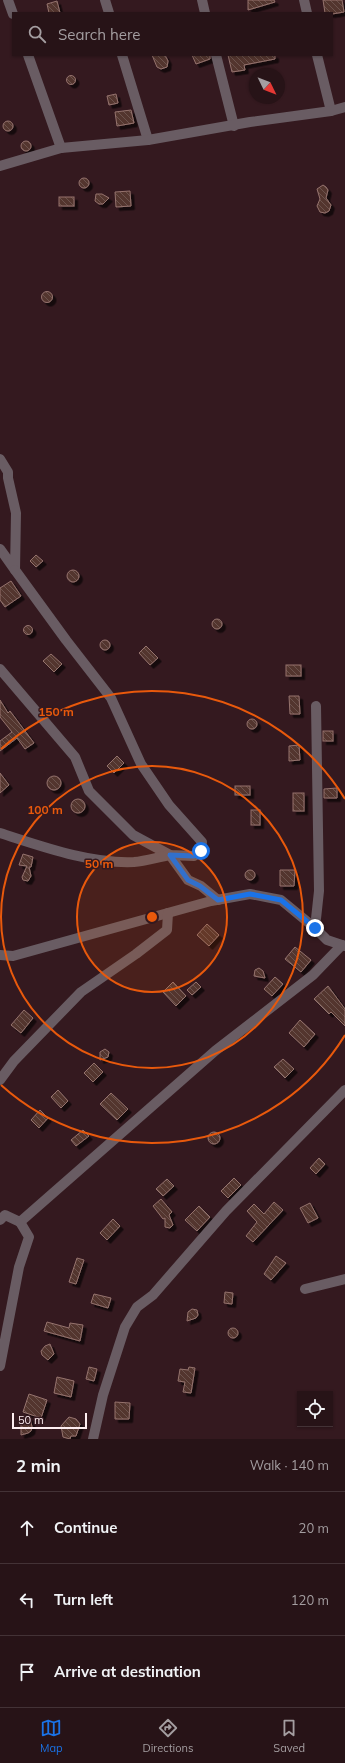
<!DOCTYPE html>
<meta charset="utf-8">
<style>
:root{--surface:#271317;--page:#2f1c20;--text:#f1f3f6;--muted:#a49ea1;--line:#433236;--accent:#1a73e8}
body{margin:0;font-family:Mulish,sans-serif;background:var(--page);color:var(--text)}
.controls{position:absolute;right:12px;bottom:12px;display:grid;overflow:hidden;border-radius:0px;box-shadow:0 1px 3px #0004}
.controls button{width:36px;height:36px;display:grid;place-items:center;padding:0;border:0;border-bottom:1px solid var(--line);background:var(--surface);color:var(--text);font:20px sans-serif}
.compass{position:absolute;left:249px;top:68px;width:36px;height:36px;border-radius:50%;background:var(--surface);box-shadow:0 1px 3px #0004;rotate:133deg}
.scale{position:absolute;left:12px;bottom:10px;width:75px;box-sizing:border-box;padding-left:4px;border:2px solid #feeef1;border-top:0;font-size:11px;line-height:14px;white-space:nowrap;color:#feeef1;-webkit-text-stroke:3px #34191f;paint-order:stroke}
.stop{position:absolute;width:12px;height:12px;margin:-9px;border:3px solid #1a73e8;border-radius:50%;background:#fff}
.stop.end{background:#1a73e8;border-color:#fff;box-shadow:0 1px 4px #0008}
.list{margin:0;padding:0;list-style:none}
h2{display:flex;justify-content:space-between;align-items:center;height:52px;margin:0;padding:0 16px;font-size:17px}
h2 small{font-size:13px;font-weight:400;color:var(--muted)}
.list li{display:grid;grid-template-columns:26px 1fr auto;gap:12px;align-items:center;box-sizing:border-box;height:72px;padding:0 16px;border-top:1px solid var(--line)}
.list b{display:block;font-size:15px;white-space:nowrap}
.list em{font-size:13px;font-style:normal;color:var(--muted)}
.icon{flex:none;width:22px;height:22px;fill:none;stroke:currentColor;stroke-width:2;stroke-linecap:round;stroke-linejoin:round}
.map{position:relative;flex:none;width:345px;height:1439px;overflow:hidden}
.search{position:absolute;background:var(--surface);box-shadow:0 1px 3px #0004;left:12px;right:12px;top:12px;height:44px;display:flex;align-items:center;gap:10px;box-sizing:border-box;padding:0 14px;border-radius:0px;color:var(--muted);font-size:15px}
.sheet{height:268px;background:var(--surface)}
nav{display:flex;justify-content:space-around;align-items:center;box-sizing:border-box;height:56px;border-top:1px solid var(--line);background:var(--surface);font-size:11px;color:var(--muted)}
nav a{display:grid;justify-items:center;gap:2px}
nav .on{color:var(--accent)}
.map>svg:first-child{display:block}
.building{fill:url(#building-back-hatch);stroke:#95736d;filter:url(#shadow)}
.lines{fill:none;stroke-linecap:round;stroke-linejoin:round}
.minor{stroke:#695c63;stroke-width:10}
.route{stroke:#1a73e8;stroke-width:5}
.ring{fill:none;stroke:#e8590c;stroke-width:2}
.centre{fill:#e8590c;stroke:#34191f;stroke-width:2}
.ring-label{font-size:12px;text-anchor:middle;font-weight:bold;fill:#e8590c;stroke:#34191f;stroke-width:3;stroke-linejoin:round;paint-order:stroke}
</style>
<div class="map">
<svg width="345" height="1439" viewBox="0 0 345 1439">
<defs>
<pattern id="building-back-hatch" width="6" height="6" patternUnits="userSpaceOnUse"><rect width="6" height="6" fill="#52342f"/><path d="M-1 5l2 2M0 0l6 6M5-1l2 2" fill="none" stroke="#6c524e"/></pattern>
<filter id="shadow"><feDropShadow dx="3.5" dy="3.5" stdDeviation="0" flood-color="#0009"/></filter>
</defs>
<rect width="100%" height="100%" fill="#34191f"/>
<g class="building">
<path d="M248 0H274L275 2 248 10Z"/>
<path d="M323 0H342L344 12 332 14 325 13Z"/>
<path d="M57 1 60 13H49L47 4Z"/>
<path d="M152 55H165L168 61 167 67 161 69 157 67Z"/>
<path d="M192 55H210V59L196 64Z"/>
<path d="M228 55H275V59L244 65 245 70 232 72Z"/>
<circle cx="71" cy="80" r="4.5"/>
<path d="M116 94 118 103 109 105 107 96Z"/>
<path d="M131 110 134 123 117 126 115 112Z"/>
<circle cx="8" cy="126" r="5"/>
<circle cx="26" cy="146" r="5"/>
<circle cx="84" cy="183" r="5"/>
<path d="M323 185 326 187 328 190 326 198 331 205 329 211 325 213 320 212 317 206 320 199 317 189Z"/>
<path d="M130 191 131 206 116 207 115 192Z"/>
<path d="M96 194H102L109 198 103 204H99L95 201Z"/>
<rect x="59" y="197" width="15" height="9"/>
<circle cx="47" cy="297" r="5.5"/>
<path d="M36 555 43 561 36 567 30 561Z"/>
<circle cx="73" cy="576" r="6"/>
<path d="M11 581 21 596 5 607 0 600V588Z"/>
<circle cx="217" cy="624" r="5"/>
<circle cx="28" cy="630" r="4.5"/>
<circle cx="105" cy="645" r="5"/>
<path d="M146 646 158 658 150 665 139 653Z"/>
<path d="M51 654 62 664 54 672 43 661Z"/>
<rect x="286" y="665" width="15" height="11"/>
<path d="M289 696H299L300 714H290Z"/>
<path d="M0 700 8 713 10 711 34 743 25 749 17 738 0 751V741L12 732 0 717Z"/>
<circle cx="252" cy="724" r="5"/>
<rect x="323" y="731" width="10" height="10"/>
<path d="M299 745 300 760 289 761V746Z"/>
<path d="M117 756 124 763 114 773 107 766Z"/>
<path d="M0 773 9 785 0 793Z"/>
<circle cx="54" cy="783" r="7"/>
<rect x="235" y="786" width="15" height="9"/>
<path d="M337 788V798H324V789Z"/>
<rect x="293" y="793" width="11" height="18"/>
<circle cx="78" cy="806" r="7"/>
<rect x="251" y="810" width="9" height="15"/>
<path d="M23 854 33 857 31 867H29L31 876 28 881 23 880 22 877 27 866 19 865Z"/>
<path d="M280 870H295L294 886H280Z"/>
<circle cx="250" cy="875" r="5"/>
<path d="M207 924 219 935 209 946 197 935Z"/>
<path d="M295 947 311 960 301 972 285 959Z"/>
<path d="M259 968 263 971 265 978 254 976 255 970Z"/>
<path d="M275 977 283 984 272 996 264 989Z"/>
<path d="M173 982 186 996 176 1006 163 992Z"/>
<path d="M196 982 201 987 192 995 187 990Z"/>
<path d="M328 986 345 1009V1026L331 1012 329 1014 314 999Z"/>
<path d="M24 1010 33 1018 21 1033 11 1025Z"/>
<path d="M300 1020 315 1034 304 1047 289 1033Z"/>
<path d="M105 1049 109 1052 108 1057 100 1060V1052Z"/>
<path d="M283 1059 294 1069 285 1078 274 1067Z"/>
<path d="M94 1063 103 1072 93 1082 84 1073Z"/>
<path d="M58 1090 68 1101 61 1108 51 1097Z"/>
<path d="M111 1093 128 1109 117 1120 100 1104Z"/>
<path d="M40 1110 48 1118 39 1128 31 1120Z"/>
<path d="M83 1130 89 1136 76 1146 71 1140Z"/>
<circle cx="214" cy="1138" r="6"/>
<path d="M319 1158 325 1164 316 1174 310 1168Z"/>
<path d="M234 1178 241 1185 228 1198 221 1191Z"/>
<path d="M167 1179 174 1186 163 1196 156 1189Z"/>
<path d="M161 1199 172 1212 169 1215 173 1225 170 1228 165 1227V1218L163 1219 153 1206Z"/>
<path d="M274 1202 283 1210 253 1242 246 1236 257 1222 247 1211 254 1204 264 1214Z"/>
<path d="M310 1203 318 1218 308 1223 300 1208Z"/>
<path d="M199 1206 210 1217 197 1231 185 1220Z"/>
<path d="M113 1219 120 1226 107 1240 100 1233Z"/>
<path d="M276 1256 286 1263 271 1280 264 1274Z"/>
<path d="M77 1258 84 1260 76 1284 69 1282Z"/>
<path d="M225 1292 233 1293 232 1304 224 1303Z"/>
<path d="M94 1294 111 1298 108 1308 91 1303Z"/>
<path d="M192 1309 197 1310 198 1315 196 1318 187 1321 188 1312Z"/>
<path d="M47 1322 69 1328 70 1323 83 1325 80 1341 44 1331Z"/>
<circle cx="233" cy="1333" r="5"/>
<path d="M50 1344 54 1354 48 1360 42 1355 41 1351 45 1346Z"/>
<path d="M89 1367 97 1369 94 1381 86 1379Z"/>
<path d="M189 1367 195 1368 191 1393 183 1392 185 1382 178 1381 180 1369 188 1370Z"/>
<path d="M57 1377 74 1381 71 1397 54 1393Z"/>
<path d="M29 1394 47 1400 41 1418 23 1412Z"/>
<path d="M115 1402 130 1403 129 1419H115Z"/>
<path d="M30 1417 32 1427 31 1431 28 1433 21 1435V1425Z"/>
<path d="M69 1417 76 1419 80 1424 76 1436H71L70 1439 63 1437 61 1426Z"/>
</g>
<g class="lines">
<g class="minor">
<path d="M8 0 13 14"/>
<path d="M105 0 109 13"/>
<path d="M202 0 205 13"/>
<path d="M304 0 307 13"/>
<path d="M28 55 61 148"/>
<path d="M122 55 148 140"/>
<path d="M216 55 234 126"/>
<path d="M317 55 331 111"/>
<path d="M0 166 61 148 148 140 250 122 331 111 345 107"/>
<path d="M0 459 8 472V478L16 513 15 570 0 549"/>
<path d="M0 669 75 757 89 791 133 835 170 855 194 856 201 851 202 842 169 805 141 764 111 698 66 640 15 570"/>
<path d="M0 833C41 846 90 864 134 862 146 861 158 857 170 855L188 880 201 886 218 900"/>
<path d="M315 928 319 891 316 706"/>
<path d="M0 955 13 956 211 901 250 894 281 900 315 928 327 940 345 946"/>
<path d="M0 1080 14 1061 81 992 136 954 167 930 168 913"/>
<path d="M0 1220 5 1215 20 1222 215 1051 313 975 342 945"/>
<path d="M305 1289 345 1279"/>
<path d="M0 1366 19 1267 29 1237 20 1222"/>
<path d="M93 1439 103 1395 125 1327 137 1307 153 1295 226 1211 345 1090"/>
</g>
</g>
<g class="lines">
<path class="route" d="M201 851 194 856 170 855 188 880 200 886 218 900 250 894 281 900 315 928"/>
</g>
<circle cx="152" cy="917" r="75" fill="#e8590c" fill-opacity=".12"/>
<g class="ring">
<circle cx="152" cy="917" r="75"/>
<circle cx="152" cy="917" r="151"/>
<path d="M345 1035A226 226 0 0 1 1 1085M1 749A226 226 0 0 1 345 799"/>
</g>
<circle cx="152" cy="917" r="6" class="centre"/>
<g class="ring-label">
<text x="56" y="716">150 m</text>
<text x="45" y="814">100 m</text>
<text x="99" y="868">50 m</text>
</g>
</svg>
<div class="controls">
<button><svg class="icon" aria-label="locate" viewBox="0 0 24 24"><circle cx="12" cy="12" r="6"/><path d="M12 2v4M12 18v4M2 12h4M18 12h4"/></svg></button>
</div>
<svg class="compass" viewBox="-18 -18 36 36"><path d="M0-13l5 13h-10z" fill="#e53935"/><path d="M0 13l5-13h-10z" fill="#a49ea1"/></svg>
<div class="scale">50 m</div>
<div class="stop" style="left:201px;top:851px"></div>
<div class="stop end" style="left:315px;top:928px"></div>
<div class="search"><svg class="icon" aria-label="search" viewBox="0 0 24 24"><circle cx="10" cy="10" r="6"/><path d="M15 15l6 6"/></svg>Search here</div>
</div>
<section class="sheet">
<h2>2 min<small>Walk · 140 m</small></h2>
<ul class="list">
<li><svg class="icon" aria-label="ahead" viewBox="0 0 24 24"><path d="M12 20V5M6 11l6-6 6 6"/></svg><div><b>Continue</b></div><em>20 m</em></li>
<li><svg class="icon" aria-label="left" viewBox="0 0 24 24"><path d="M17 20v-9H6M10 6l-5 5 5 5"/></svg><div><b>Turn left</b></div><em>120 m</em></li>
<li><svg class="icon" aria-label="arrive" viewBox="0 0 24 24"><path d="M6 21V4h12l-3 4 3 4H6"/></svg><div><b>Arrive at destination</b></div></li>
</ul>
</section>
<nav>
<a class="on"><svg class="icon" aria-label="map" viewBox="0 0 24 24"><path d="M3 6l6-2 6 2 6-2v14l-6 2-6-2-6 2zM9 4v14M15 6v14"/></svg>Map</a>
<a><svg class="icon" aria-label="directions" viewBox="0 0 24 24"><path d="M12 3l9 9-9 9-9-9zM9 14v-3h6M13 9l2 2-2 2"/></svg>Directions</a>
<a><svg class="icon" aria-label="saved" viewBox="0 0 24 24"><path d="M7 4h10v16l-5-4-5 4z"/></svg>Saved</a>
</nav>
